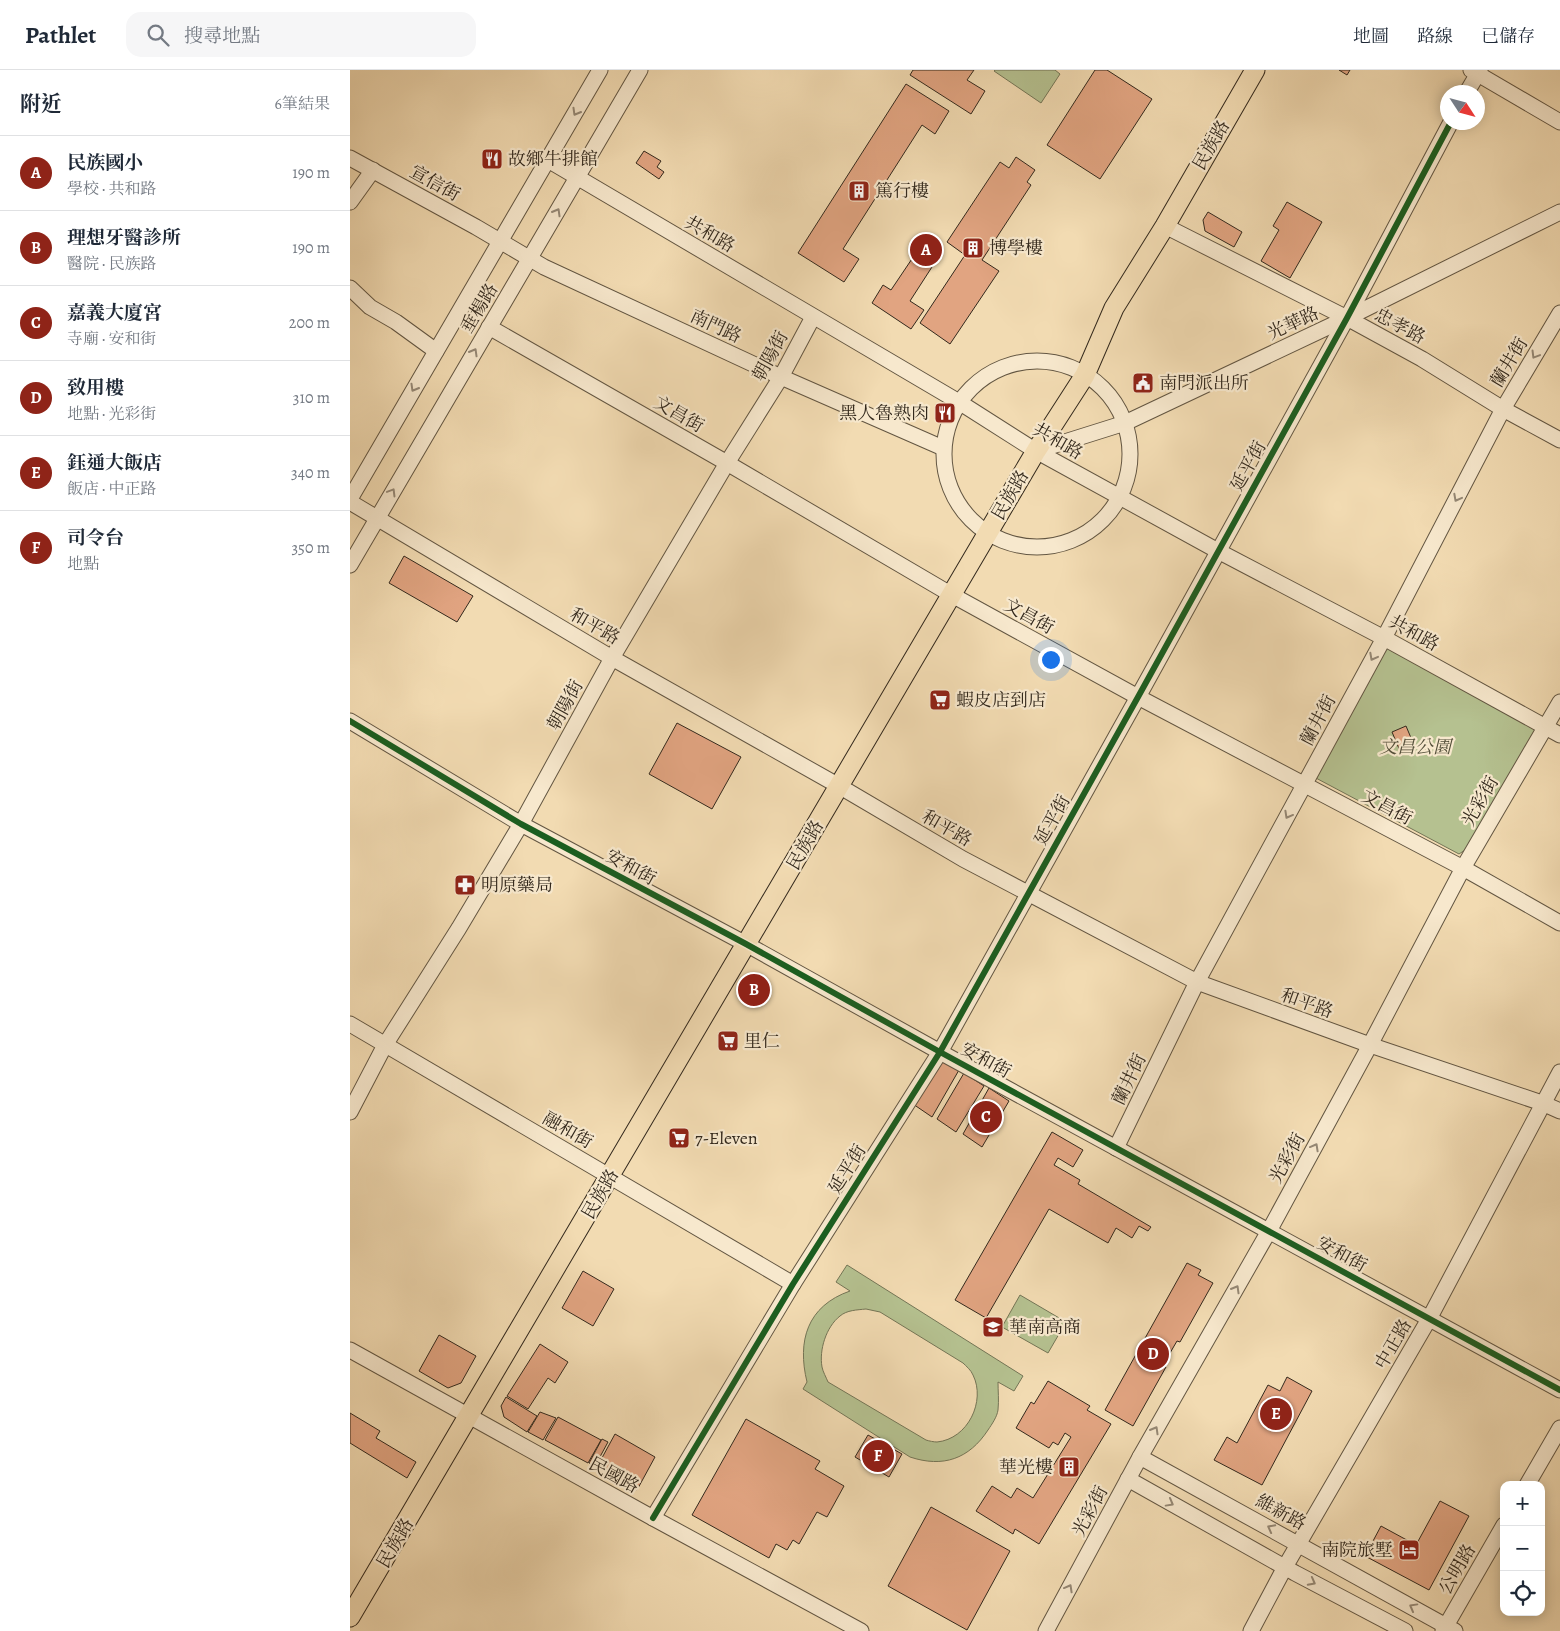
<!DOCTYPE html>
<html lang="zh-TW">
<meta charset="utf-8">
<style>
:root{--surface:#fff;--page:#f6f6f7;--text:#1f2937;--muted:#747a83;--line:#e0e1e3;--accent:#8f2418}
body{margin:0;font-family:Alegreya,"Noto Serif TC",serif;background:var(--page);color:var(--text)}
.controls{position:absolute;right:15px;bottom:15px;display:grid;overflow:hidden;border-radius:10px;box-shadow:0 2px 12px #0003}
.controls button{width:45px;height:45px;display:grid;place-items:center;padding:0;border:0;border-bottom:1px solid var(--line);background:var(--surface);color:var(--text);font:25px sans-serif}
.compass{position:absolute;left:1090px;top:15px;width:45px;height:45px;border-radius:50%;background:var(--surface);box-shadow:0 2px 12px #0003;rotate:126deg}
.you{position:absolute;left:700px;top:589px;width:18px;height:18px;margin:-12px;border:4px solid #fff;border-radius:50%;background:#1a73e8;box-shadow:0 0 0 8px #1a73e833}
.badge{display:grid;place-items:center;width:32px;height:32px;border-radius:50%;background:var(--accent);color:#fff;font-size:16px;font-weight:700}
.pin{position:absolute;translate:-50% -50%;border:2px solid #fff;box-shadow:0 1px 5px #0006}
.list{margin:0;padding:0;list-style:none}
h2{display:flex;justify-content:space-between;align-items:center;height:65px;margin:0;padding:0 20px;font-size:21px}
h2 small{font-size:16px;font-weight:400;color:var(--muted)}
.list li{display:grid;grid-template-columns:32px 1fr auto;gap:15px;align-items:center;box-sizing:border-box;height:75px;padding:0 20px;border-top:1px solid var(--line)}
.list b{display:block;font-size:19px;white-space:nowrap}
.list p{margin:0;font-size:16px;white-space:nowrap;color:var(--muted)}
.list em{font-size:16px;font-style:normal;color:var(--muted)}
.icon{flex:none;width:28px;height:28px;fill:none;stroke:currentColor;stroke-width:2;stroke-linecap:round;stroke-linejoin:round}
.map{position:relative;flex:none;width:1210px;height:1561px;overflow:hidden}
header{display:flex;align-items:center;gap:30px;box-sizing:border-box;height:70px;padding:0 25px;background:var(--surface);border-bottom:1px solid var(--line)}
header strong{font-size:24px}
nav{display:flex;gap:28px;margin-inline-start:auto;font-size:18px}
.search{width:350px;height:45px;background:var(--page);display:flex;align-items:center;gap:12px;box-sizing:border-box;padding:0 18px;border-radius:15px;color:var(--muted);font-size:19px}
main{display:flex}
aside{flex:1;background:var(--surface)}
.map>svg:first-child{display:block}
.green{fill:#b5c190;stroke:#747556;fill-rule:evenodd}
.building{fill:#e1a481;stroke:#33291d}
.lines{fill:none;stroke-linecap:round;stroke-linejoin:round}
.minor-casing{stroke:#635642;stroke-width:17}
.major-casing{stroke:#33291d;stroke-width:21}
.minor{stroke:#f7e8cd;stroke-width:15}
.major{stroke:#f2dbb2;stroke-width:19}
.cycleway-casing{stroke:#f7e8cd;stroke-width:9}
.cycleway{stroke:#1b5e20;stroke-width:6}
.oneway{stroke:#958875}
.labels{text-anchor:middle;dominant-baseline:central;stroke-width:4.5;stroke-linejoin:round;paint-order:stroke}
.street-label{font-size:18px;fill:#33291d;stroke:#f7e8cd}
.poi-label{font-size:18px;fill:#33291d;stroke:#f7e8cd;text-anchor:start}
.park-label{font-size:18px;font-style:italic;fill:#544f3a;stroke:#f7e8cd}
</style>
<header>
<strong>Pathlet</strong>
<div class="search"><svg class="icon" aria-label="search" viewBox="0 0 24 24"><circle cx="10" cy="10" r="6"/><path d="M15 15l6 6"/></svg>搜尋地點</div>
<nav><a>地圖</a><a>路線</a><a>已儲存</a></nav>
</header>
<main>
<aside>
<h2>附近<small>6筆結果</small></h2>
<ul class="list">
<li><span class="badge">A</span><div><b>民族國小</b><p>學校 · 共和路</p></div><em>190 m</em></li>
<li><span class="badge">B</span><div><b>理想牙醫診所</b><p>醫院 · 民族路</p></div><em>190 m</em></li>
<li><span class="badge">C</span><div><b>嘉義大廈宮</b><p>寺廟 · 安和街</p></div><em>200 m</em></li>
<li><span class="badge">D</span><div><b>致用樓</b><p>地點 · 光彩街</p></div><em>310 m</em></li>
<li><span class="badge">E</span><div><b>鈺通大飯店</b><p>飯店 · 中正路</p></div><em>340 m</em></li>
<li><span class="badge">F</span><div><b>司令台</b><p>地點</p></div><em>350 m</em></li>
</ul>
</aside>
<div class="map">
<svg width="1210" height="1561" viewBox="0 0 1210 1561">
<rect width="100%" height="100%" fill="#f2dbb2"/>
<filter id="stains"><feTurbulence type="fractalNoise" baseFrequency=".004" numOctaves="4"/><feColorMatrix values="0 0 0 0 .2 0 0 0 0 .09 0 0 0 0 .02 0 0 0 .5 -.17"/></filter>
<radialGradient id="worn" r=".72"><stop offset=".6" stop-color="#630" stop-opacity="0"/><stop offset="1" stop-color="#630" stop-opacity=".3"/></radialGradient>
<g class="green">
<path d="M645 0H705L710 4 691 33 644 1Z"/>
<path d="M1035 577 1184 659 1186 664 1118 778 1109 784 964 707Z"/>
<path d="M497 1195 673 1306 664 1321 648 1312C648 1321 649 1330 648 1340 647 1347 642 1354 638 1360 619 1389 593 1398 560 1387L453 1319 457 1312C447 1271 457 1236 500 1221L486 1212ZM516 1239 530 1242 613 1293C616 1296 621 1300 623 1305 636 1331 618 1369 587 1372 584 1372 579 1371 576 1370L478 1312C476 1307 473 1302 472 1297 469 1280 476 1257 490 1246 497 1240 507 1240 516 1239Z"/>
<path d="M670 1225 716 1252 698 1283 652 1257Z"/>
</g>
<g class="building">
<path d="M563 0H624L617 10 635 21 621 44 560 5Z"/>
<path d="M745 0H757L802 29 750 109 697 75Z"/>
<path d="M989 0H1000L997 5Z"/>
<path d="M556 14 599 41 585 64 572 55 493 179 509 189 494 212 448 183Z"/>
<path d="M294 81 311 91 307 97 314 102 309 109 286 93Z"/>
<path d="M666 87 685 100 677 112 681 115 632 190 649 201 600 274 570 253 615 185 597 172 650 92 659 98Z"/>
<path d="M937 132 972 152 940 208 911 191 929 160 923 156Z"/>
<path d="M858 142 892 162 884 177 855 161 853 150Z"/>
<path d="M574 171 591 183 560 231 574 240 561 259 522 233 533 215 541 220Z"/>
<path d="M54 486 123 526 107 552 39 513Z"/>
<path d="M327 653 391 687 362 739 299 704Z"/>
<path d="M1056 656 1064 675 1050 681 1042 662Z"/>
<path d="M589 988 609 1000 582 1047 563 1034Z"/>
<path d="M614 1003 634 1016 606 1062 587 1049Z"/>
<path d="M639 1018 659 1031 632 1077 613 1064Z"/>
<path d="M702 1062 733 1080 723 1097 708 1088 704 1095 730 1110 728 1114 801 1157 798 1161 789 1156 782 1168 766 1158 758 1173 699 1139 636 1248 605 1230Z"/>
<path d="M837 1193 851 1200 848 1205 863 1213 830 1272 827 1271 813 1295 816 1297 783 1356 755 1340Z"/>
<path d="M233 1201 264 1219 243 1256 212 1238Z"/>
<path d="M89 1265 126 1286 111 1313 98 1318 69 1301Z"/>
<path d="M190 1274 218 1292 205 1313 198 1308 178 1339 157 1326Z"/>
<path d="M937 1307 962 1321 912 1415 864 1390 877 1367 887 1373 918 1315 930 1321Z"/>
<path d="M698 1311 740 1336 737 1340 761 1354 689 1474 665 1459 663 1464 626 1441 642 1416 661 1428 667 1418 683 1428 721 1367 715 1363 708 1375 703 1372 699 1378 666 1358 681 1332 684 1334Z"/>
<path d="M156 1327 187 1346 177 1362 154 1347 151 1336Z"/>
<path d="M190 1342 206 1348 193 1370 178 1362Z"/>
<path d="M0 1343 30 1361 26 1368 66 1392 57 1408 0 1373Z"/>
<path d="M208 1347 251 1370 238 1393 195 1370Z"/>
<path d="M396 1349 470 1391 465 1399 494 1416 477 1447 467 1442 449 1474 443 1470 437 1480 426 1474 419 1488 342 1445Z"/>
<path d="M265 1364 305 1387 287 1420 247 1397Z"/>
<path d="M518 1365 552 1384 539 1407 505 1387Z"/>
<path d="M252 1369 258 1372 245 1396 239 1393Z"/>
<path d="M1090 1431 1119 1446 1079 1520 1015 1486 1031 1456 1066 1475Z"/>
<path d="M581 1437 660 1481 617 1560 538 1516Z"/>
</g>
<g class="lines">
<g class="minor-casing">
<g id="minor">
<path d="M1121 0 1210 52"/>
<path d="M1117 22 1130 0"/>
<path d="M0 88 126 157 194 197 431 307 593 378"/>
<path d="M198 90 609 332 686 381 868 481 1034 568 1210 665"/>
<path d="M0 132 23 100"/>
<path d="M815 156 997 248 1072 289 1153 339 1210 370"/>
<path d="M0 218 20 237 46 252 86 281"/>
<path d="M139 257 377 393 602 525 788 627 1113 798 1210 853"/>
<circle cx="687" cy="384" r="93"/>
<path d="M686 381 775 353 997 248 1210 142"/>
<path d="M0 429 250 0"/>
<path d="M0 432 262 588 489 716 613 789 847 912 1020 975 1192 1033 1210 1041"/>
<path d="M0 495 290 0"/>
<path d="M0 651 171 754 396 874 590 982 1210 1320"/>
<path d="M0 954 443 1214"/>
<path d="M0 1042 35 975 109 858 171 754 262 588 377 393 431 307 463 247"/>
<path d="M766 1078 847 912 1034 568 1153 339 1210 243"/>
<path d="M0 1280 303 1448 511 1561"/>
<path d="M790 1387 1105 1561"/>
<path d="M778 1409 945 1503 1055 1561"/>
<path d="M1177 1415 1210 1358"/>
<path d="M303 1448 443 1214 590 982 788 627 997 248 1101 52"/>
<path d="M696 1561 790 1387 919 1161 1020 975 1113 798 1210 632"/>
<path d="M901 1561 935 1497 1079 1249 1210 1002"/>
<path d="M1093 1561 1154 1455"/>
</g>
</g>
<g class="major-casing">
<path id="major" d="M0 1547 686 381 735 305 764 238 815 156 905 0"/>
</g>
<use href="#minor" class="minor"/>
<use href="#major" class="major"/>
<g class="cycleway-casing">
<g id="cycleway">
<path d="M0 651 171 754 396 874 590 982 1210 1320"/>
<path d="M303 1448 443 1214 590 982 788 627 997 248 1101 52"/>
</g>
</g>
<use href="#cycleway" class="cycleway"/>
</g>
<defs><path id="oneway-chevron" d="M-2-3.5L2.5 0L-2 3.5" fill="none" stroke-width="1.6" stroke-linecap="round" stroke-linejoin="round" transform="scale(1.25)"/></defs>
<g class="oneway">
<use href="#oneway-chevron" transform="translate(226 42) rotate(120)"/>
<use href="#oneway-chevron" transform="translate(207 142) rotate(-60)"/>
<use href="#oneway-chevron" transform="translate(124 282) rotate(-60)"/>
<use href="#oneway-chevron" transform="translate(1185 285) rotate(121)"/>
<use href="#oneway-chevron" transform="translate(64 318) rotate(120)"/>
<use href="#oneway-chevron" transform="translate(42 422) rotate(-59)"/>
<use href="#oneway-chevron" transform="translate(1107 428) rotate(118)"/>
<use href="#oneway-chevron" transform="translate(1023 587) rotate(118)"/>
<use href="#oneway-chevron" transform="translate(938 745) rotate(119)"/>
<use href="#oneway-chevron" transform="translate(965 1077) rotate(-61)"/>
<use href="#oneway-chevron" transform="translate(886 1219) rotate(-60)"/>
<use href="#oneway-chevron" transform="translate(805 1360) rotate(-60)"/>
<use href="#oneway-chevron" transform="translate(820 1433) rotate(29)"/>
<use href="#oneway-chevron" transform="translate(921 1458) rotate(-152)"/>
<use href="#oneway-chevron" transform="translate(962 1512) rotate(28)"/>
<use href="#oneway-chevron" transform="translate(719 1518) rotate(-61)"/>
<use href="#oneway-chevron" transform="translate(1063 1537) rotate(-151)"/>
</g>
<defs>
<g id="restaurant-square" transform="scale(1.125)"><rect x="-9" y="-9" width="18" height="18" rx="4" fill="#8f2418" stroke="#f7e8cd"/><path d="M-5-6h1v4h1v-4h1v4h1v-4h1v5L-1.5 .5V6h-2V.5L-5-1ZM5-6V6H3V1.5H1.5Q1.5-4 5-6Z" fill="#fff"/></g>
<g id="building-square" transform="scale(1.125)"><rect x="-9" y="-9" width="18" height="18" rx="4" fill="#8f2418" stroke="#f7e8cd"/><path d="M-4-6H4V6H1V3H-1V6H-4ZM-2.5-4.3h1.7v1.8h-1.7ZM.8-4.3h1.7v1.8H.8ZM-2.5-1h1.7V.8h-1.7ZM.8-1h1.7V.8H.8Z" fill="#fff"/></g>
<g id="civic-square" transform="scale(1.125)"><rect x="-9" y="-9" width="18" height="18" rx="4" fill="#8f2418" stroke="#f7e8cd"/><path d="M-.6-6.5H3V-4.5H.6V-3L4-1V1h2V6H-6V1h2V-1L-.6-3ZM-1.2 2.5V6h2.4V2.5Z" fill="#fff"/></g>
<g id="supermarket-square" transform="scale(1.125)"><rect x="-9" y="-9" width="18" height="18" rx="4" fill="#8f2418" stroke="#f7e8cd"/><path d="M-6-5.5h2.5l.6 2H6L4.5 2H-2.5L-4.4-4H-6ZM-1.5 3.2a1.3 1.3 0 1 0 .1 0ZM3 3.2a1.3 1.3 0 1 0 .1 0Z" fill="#fff"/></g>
<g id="pharmacy-square" transform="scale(1.125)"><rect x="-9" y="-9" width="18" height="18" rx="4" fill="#8f2418" stroke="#f7e8cd"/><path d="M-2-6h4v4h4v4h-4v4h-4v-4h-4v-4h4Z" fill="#fff"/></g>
<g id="school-square" transform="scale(1.125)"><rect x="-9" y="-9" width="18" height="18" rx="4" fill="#8f2418" stroke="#f7e8cd"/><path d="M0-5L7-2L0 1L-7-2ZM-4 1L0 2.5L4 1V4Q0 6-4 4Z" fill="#fff"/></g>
<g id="hotel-square" transform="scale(1.125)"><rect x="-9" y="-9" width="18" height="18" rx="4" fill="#8f2418" stroke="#f7e8cd"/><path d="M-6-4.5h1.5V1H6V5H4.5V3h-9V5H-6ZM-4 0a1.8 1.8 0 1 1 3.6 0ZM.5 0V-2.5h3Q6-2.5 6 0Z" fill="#fff"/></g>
</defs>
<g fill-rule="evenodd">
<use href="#restaurant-square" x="142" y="89"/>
<use href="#building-square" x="509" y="121"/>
<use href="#building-square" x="623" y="178"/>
<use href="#civic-square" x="793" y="313"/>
<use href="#restaurant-square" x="595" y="343"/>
<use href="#supermarket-square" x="590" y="630"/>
<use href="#pharmacy-square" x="115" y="815"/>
<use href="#supermarket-square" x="378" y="971"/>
<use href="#supermarket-square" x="329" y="1068"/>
<use href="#school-square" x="643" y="1257"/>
<use href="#building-square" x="719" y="1397"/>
<use href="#hotel-square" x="1059" y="1480"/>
</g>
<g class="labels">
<g class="street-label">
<text transform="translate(861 75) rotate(-60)">民族路</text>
<text transform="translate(85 113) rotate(29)">宣信街</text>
<text transform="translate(360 164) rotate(30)">共和路</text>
<text transform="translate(129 238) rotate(-59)">垂楊路</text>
<text transform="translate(943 253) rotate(-25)">光華路</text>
<text transform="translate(366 256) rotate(25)">南門路</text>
<text transform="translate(1050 256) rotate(28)">忠孝路</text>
<text transform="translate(420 286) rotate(-61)">朝陽街</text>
<text transform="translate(1159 292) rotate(-59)">蘭井街</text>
<text transform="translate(329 344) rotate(30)">文昌街</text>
<text transform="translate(708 371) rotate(30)">共和路</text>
<text transform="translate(898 396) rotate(-61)">延平街</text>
<text transform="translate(660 425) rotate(-60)">民族路</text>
<text transform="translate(679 546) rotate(29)">文昌街</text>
<text transform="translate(245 556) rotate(30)">和平路</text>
<text transform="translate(1064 563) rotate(29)">共和路</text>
<text transform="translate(215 635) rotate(-61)">朝陽街</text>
<text transform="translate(968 650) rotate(-62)">蘭井街</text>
<text transform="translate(1130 731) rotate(-60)">光彩街</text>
<text transform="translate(1037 737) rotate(28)">文昌街</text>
<text transform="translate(702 750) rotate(-61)">延平街</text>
<text transform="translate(597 758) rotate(30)">和平路</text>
<text transform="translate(455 775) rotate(-60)">民族路</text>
<text transform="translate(281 797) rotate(29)">安和街</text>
<text transform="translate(957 933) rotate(20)">和平路</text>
<text transform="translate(636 990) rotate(29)">安和街</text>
<text transform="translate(779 1009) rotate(-64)">蘭井街</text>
<text transform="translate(218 1060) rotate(30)">融和街</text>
<text transform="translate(937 1088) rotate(-61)">光彩街</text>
<text transform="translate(497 1099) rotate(-58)">延平街</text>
<text transform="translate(250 1124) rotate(-60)">民族路</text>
<text transform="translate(992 1184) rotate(29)">安和街</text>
<text transform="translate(1043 1274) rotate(-60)">中正路</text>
<text transform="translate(264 1405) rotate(29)">民國路</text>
<text transform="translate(740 1441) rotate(-62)">光彩街</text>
<text transform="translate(931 1442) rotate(29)">維新路</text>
<text transform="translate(45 1473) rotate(-60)">民族路</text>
<text transform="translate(1107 1499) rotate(-60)">公明路</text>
</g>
<g class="poi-label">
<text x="158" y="89">故鄉牛排館</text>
<text x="525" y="121">篤行樓</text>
<text x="639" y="178">博學樓</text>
<text x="809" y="313">南門派出所</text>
<text x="579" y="343" text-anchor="end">黑人魯熟肉</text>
<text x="606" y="630">蝦皮店到店</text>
<text x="131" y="815">明原藥局</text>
<text x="394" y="971">里仁</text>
<text x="345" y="1068">7-Eleven</text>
<text x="659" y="1257">華南高商</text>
<text x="703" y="1397" text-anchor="end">華光樓</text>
<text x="1043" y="1480" text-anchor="end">南院旅墅</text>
</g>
<g class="park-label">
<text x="1065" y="677">文昌公園</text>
</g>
</g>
<rect width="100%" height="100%" filter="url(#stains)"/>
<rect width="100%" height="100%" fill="url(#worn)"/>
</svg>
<div class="controls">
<button>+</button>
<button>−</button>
<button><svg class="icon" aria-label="locate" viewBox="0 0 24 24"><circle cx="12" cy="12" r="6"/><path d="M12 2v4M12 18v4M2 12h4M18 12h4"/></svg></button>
</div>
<svg class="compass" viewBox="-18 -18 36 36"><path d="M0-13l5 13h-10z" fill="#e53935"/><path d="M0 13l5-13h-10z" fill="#747a83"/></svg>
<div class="you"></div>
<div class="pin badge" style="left:576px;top:180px">A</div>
<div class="pin badge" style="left:404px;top:920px">B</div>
<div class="pin badge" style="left:636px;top:1047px">C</div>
<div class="pin badge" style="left:803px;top:1284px">D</div>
<div class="pin badge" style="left:926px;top:1344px">E</div>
<div class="pin badge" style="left:528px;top:1386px">F</div>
</div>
</main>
